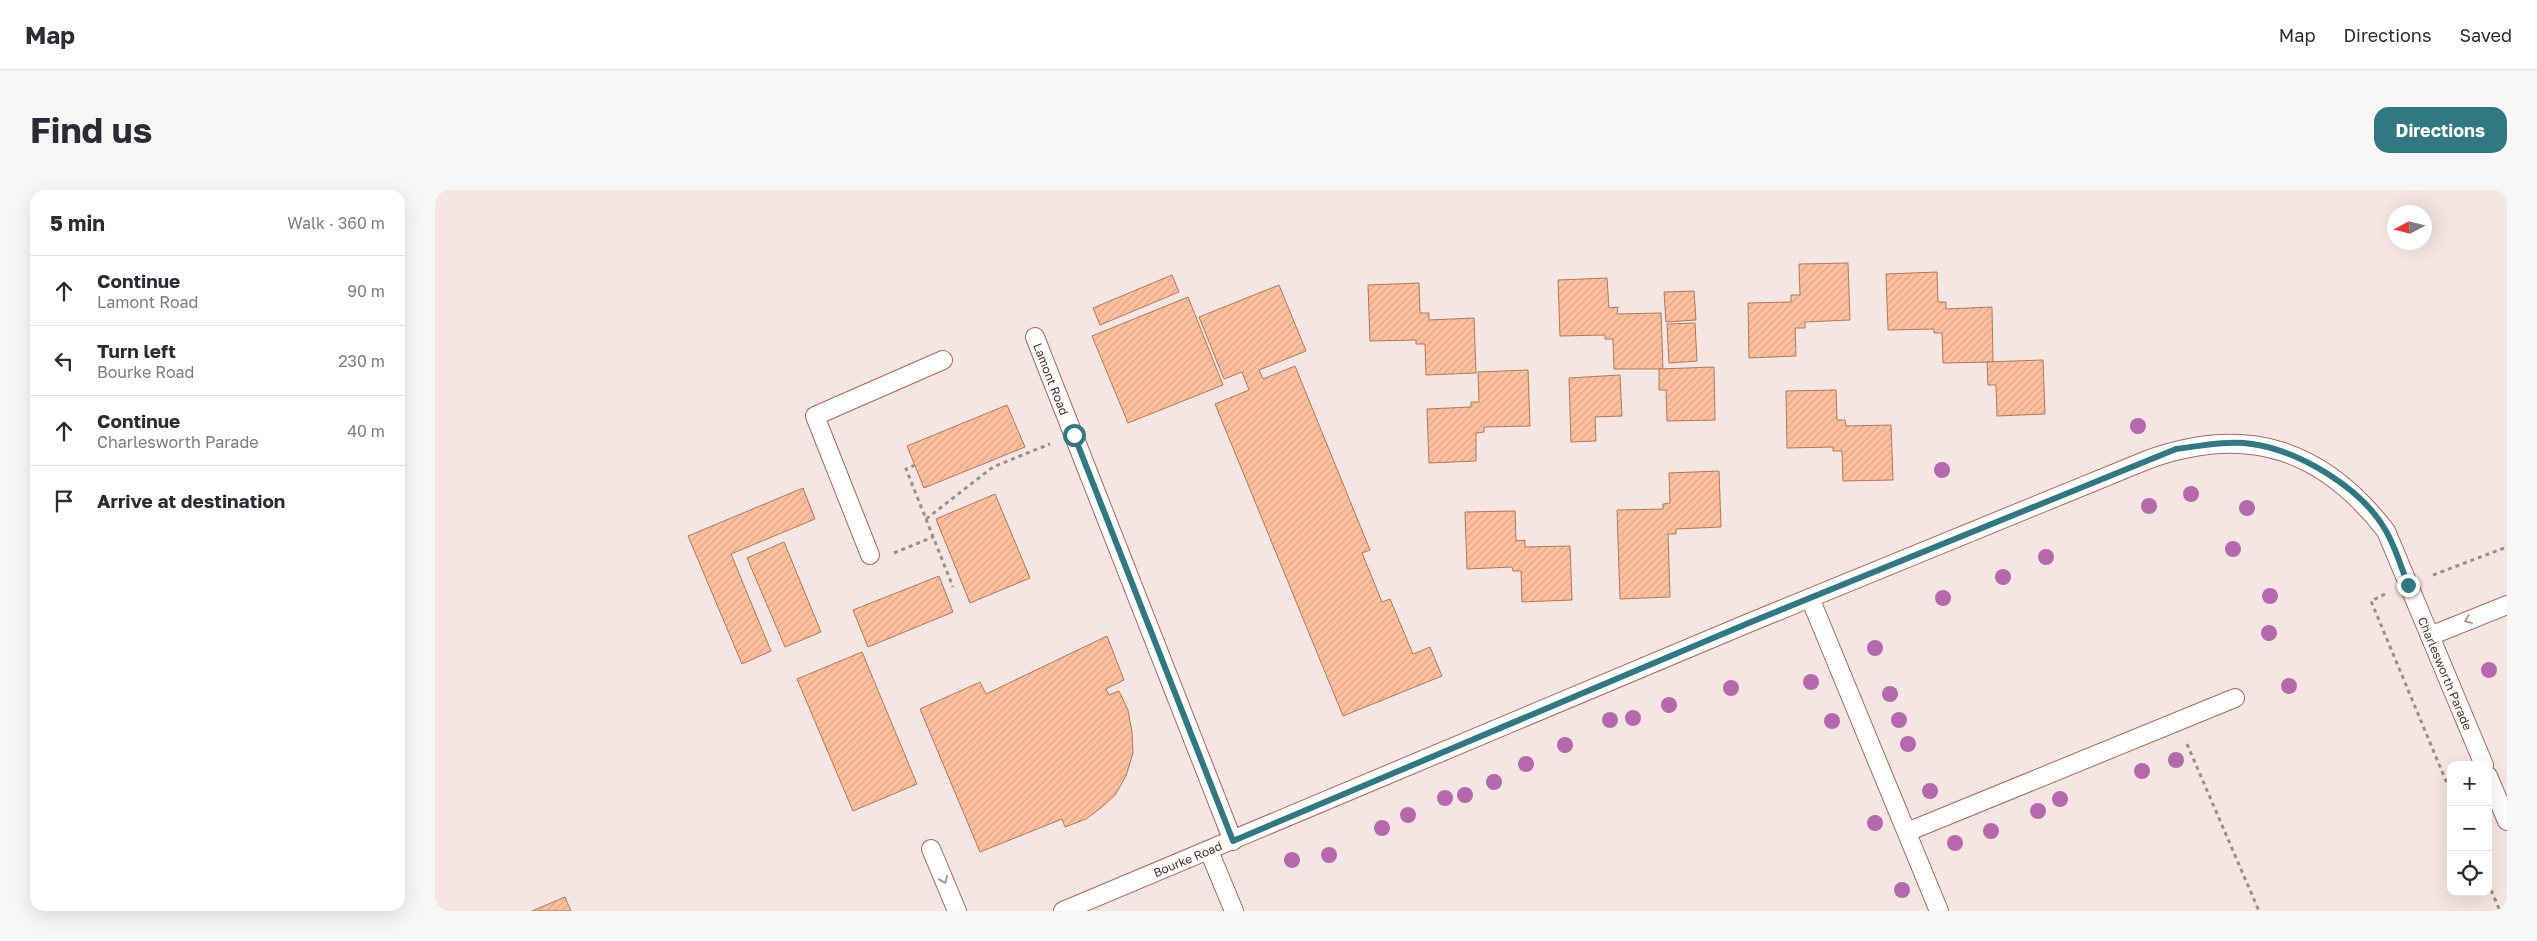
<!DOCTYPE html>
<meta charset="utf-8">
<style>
:root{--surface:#fff;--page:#f7f7f7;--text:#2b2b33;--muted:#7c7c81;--line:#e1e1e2;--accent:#317883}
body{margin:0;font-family:"Golos Text",sans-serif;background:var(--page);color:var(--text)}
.controls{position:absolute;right:15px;bottom:15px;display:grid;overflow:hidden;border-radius:10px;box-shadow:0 5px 20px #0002}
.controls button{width:45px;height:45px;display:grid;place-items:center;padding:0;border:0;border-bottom:1px solid var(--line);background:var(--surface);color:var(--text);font:25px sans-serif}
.compass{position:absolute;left:1952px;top:15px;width:45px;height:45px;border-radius:50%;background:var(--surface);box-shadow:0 5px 20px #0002;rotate:263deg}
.stop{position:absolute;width:15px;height:15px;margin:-11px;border:4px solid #317883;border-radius:50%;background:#fff}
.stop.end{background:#317883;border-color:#fff;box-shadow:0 1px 5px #0008}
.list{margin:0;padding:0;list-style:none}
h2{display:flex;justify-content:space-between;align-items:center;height:65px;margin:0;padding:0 20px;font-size:21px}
h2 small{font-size:16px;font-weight:400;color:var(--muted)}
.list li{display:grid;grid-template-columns:32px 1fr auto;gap:15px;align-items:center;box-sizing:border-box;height:70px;padding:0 20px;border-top:1px solid var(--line)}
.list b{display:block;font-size:19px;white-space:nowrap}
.list p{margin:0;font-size:16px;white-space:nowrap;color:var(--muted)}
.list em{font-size:16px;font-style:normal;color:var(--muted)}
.icon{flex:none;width:28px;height:28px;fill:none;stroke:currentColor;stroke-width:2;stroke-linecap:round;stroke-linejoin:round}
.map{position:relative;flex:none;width:2072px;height:721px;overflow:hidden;border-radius:15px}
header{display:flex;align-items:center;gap:30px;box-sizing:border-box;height:70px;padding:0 25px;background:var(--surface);border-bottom:1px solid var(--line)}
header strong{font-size:24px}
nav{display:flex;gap:28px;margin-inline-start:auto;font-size:18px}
.intro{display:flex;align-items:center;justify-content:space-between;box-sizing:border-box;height:120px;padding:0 30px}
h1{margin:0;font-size:35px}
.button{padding:12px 22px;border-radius:15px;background:var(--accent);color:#fff;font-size:18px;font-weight:700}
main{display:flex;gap:30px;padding:0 30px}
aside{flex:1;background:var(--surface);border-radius:15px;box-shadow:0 5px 20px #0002}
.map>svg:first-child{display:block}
.building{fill:url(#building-hatch);stroke:#b17859}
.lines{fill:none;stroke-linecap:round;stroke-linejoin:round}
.lane-casing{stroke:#a8675d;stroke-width:20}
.path{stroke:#a18b87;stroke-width:3;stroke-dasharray:4 4;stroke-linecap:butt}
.lane{stroke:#fff;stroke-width:18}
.tree{fill:#b668ac}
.oneway{stroke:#a69895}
.route{stroke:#317883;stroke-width:6}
.labels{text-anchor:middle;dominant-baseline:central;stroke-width:4;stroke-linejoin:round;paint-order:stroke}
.street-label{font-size:12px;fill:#4c302b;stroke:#fff}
</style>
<header>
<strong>Map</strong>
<nav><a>Map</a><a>Directions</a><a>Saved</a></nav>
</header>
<div class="intro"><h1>Find us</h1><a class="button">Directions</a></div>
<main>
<aside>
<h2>5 min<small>Walk · 360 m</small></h2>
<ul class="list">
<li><svg class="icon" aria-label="ahead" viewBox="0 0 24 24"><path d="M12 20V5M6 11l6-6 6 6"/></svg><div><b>Continue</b><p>Lamont Road</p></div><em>90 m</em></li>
<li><svg class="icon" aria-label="left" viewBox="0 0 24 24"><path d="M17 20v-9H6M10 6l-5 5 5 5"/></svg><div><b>Turn left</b><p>Bourke Road</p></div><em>230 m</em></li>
<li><svg class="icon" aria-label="ahead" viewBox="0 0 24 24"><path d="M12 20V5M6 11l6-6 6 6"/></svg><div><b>Continue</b><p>Charlesworth Parade</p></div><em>40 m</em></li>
<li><svg class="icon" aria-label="arrive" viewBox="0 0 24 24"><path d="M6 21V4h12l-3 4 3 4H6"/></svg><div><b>Arrive at destination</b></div></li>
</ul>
</aside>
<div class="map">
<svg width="2072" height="721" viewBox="0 0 2072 721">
<defs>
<pattern id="building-hatch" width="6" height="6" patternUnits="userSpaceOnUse" patternTransform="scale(1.25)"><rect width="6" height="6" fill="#fec09e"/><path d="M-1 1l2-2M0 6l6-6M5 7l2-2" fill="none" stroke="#dba588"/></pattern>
</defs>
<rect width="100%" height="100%" fill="#f5e6e3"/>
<g class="building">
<path d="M1413 73 1415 130 1370 132V138H1360L1361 166 1314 168 1313 113 1356 112V105H1365L1364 74Z"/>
<path d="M1502 82 1503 112H1511V119L1557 117 1558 172 1508 173 1507 143H1499V139L1453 140 1451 84Z"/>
<path d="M737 85 744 102 665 135 658 118Z"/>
<path d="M1172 88 1174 118 1183 117 1182 124 1226 123 1228 179H1179L1178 149H1170V145L1125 146 1123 90Z"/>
<path d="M984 93 985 123H994V130L1039 128 1041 183 991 185 990 154H981V150L935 151 933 95Z"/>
<path d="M844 95 871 161 824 180 828 189 860 176 935 360 927 363 947 412 955 409 978 464 995 457 1007 486 908 526 780 214 814 200 807 182 789 189 764 127Z"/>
<path d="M1259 101 1261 130 1231 132 1229 102Z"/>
<path d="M753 107 788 195 693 233 657 146Z"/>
<path d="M1260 133 1262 171 1234 173 1232 134Z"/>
<path d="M1608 170 1610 224 1562 226 1561 195H1553L1552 172Z"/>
<path d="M1279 177 1280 230 1232 231 1231 200H1224V179Z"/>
<path d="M1093 180 1095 236 1049 237V242L1041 243V271L994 273 992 219 1036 217V212H1044L1043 182Z"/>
<path d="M1185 185 1187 226 1160 227 1161 251 1136 252 1134 188Z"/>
<path d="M1401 200 1402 230H1410L1411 236 1456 235 1458 290 1408 291 1407 261H1398V257L1352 258 1351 201Z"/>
<path d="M572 215 590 257 489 298 472 256Z"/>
<path d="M1284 281 1286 337 1241 339V344H1233L1235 407 1185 409 1182 320 1228 319V314L1235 313 1234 283Z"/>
<path d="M368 298 380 329 296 364 336 461 307 474 253 346Z"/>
<path d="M560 304 595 388 535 413 501 329Z"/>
<path d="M1080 321 1081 351 1090 350V357L1135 356 1137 410 1087 412 1086 381H1078L1077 377 1032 379 1030 322Z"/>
<path d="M349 352 386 442 350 457 312 368Z"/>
<path d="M504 386 518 422 433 457 418 420Z"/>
<path d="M672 446 689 490 671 499 674 505 684 501 693 520 697 542 698 563 691 586 680 605 667 617 651 629 630 637 627 629 545 662 485 519 545 492 551 504Z"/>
<path d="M427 462 482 594 418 621 362 489Z"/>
<path d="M130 707 136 721H97Z"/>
</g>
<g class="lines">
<g class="lane-casing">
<g id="lane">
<path id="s1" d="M600 147 798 651"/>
<path d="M435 365 380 226 508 170"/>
<path d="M1375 408 1504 721"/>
<path d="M1995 446 2072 415"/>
<path d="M2053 586 2072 631"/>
<path d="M1472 642 1800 508"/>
<path d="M496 659 522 721"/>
<path d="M774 661 799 721"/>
<path id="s2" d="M628 721 1316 432 1712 270C1811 234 1887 258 1951 341L2049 575"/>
</g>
</g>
<g class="path">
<path d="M480 275 471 279 491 329 558 277 615 254"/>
<path d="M491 329 518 397"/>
<path d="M459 363 498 347"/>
<path d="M1998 385 2072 357"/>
<path d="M1950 404 1936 411 2016 603"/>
<path d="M1752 554 1824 721"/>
<path d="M2053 693 2065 721"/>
</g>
<use href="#lane" class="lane"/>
</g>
<g class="tree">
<circle cx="1703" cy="236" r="8"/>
<circle cx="1507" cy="280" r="8"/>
<circle cx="1756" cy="304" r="8"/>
<circle cx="1714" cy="316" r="8"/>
<circle cx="1812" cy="318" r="8"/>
<circle cx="1798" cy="359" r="8"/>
<circle cx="1611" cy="367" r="8"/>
<circle cx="1568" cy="387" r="8"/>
<circle cx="1835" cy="406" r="8"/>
<circle cx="1508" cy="408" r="8"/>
<circle cx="1834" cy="443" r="8"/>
<circle cx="1440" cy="458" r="8"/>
<circle cx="2054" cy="480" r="8"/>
<circle cx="1376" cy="492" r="8"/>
<circle cx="1854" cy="496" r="8"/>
<circle cx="1296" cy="498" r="8"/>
<circle cx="1455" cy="504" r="8"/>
<circle cx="1234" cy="515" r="8"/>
<circle cx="1198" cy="528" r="8"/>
<circle cx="1175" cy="530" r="8"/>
<circle cx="1464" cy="530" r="8"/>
<circle cx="1397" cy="531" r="8"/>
<circle cx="1473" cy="554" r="8"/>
<circle cx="1130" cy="555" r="8"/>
<circle cx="1741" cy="570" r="8"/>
<circle cx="1091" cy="574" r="8"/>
<circle cx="1707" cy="581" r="8"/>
<circle cx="1059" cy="592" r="8"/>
<circle cx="1495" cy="601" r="8"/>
<circle cx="1030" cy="605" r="8"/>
<circle cx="1010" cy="608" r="8"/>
<circle cx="1625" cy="609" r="8"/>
<circle cx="1603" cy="621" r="8"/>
<circle cx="973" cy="625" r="8"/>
<circle cx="1440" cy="633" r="8"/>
<circle cx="947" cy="638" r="8"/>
<circle cx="1556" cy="641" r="8"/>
<circle cx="1520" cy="653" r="8"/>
<circle cx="894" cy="665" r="8"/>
<circle cx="857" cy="670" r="8"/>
<circle cx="1467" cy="700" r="8"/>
</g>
<defs><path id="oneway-chevron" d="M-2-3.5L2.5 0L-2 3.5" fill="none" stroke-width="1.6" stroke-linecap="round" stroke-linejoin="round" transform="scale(1.25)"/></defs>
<g class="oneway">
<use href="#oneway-chevron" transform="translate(2033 430) rotate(158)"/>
<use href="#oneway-chevron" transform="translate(509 690) rotate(67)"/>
</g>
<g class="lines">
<path class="route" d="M639 245 798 651 1316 432 1741 259C1765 256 1793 250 1817 254 1865 261 1927 298 1951 341 1961 358 1966 377 1973 395"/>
</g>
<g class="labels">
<g class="street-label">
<text stroke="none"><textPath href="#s1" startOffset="45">Lamont Road</textPath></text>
<text stroke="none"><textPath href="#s2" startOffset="1599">Charlesworth Parade</textPath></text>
<text stroke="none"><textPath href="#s2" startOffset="135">Bourke Road</textPath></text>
</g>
</g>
</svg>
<div class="controls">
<button>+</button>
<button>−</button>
<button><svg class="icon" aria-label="locate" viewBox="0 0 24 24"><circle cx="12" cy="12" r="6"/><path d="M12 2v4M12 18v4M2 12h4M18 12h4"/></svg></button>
</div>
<svg class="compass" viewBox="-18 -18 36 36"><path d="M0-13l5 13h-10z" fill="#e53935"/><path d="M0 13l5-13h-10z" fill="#7c7c81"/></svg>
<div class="stop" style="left:639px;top:245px"></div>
<div class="stop end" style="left:1973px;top:395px"></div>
</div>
</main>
